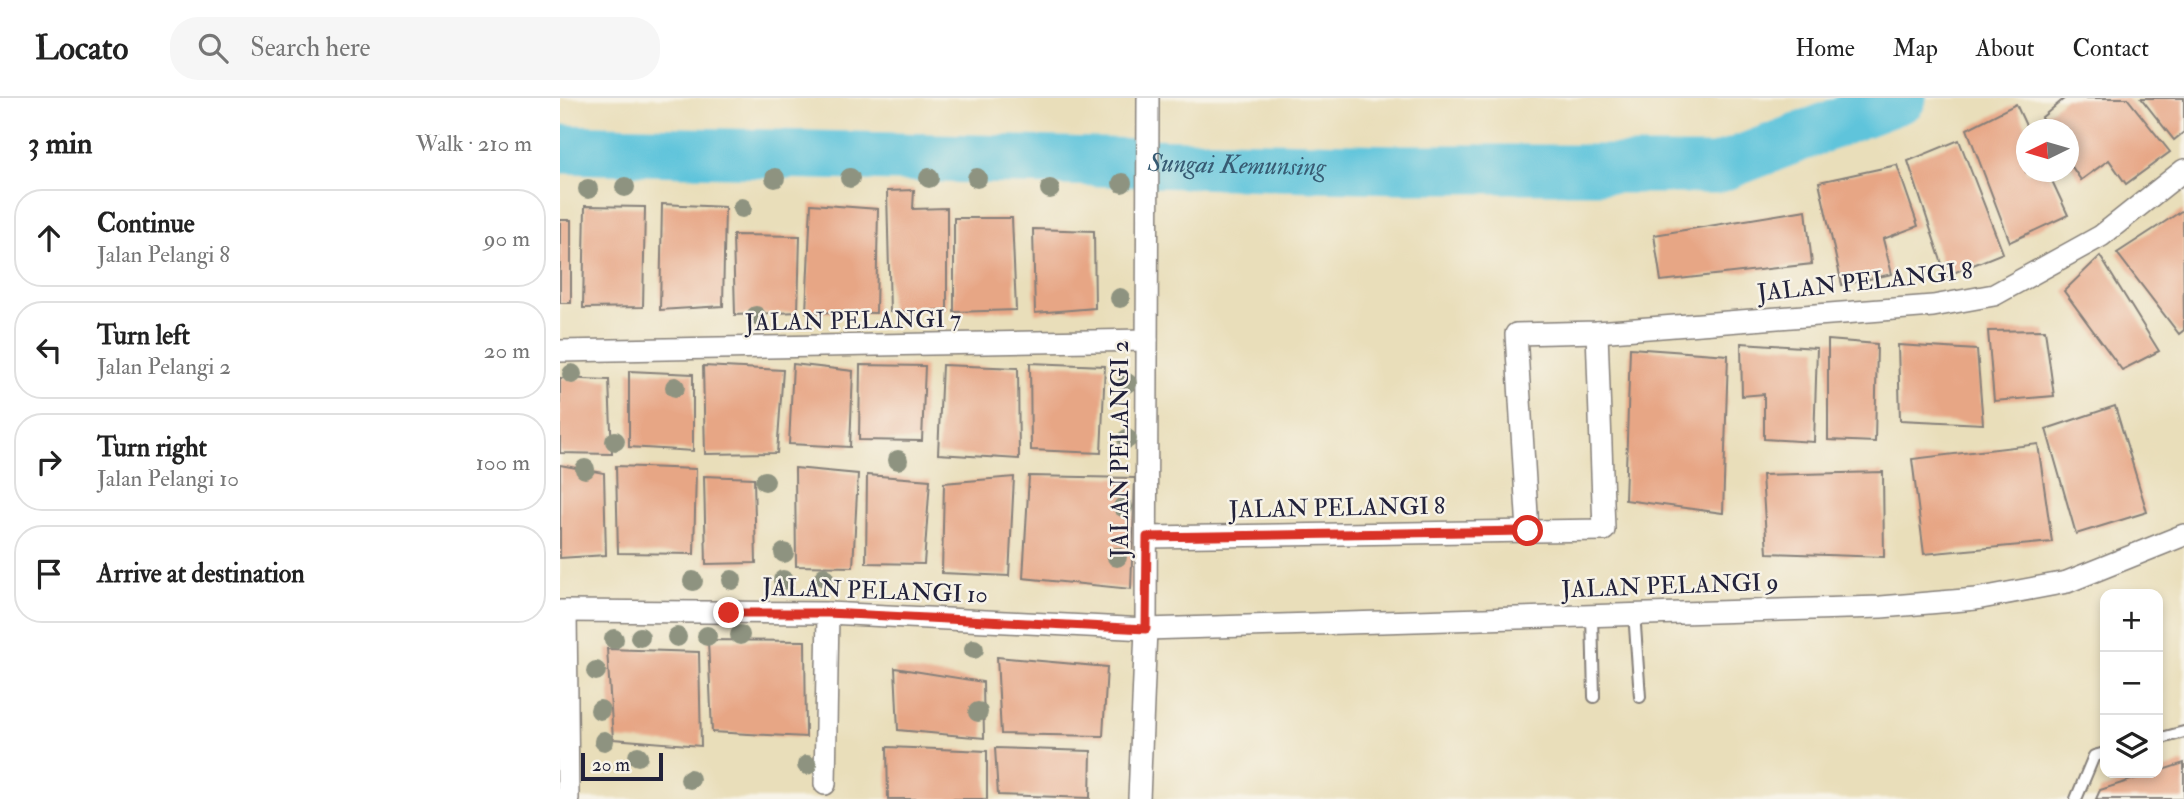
<!DOCTYPE html>
<meta charset="utf-8">
<style>
:root{--surface:#fff;--page:#f6f6f6;--text:#222;--muted:#767676;--line:#e0e0e0}
body{margin:0;font-family:"IM FELL Double Pica",serif;background:var(--page);color:var(--text)}
.controls{position:absolute;right:21px;bottom:21px;display:grid;overflow:hidden;border-radius:14px;box-shadow:0 4px 10px #0003}
.controls button{width:63px;height:63px;display:grid;place-items:center;padding:0;border:0;border-bottom:2px solid var(--line);background:var(--surface);color:var(--text);font:35px sans-serif}
.compass{position:absolute;left:1456px;top:21px;width:63px;height:63px;border-radius:50%;background:var(--surface);box-shadow:0 4px 10px #0003;rotate:265deg}
.scale{position:absolute;left:21px;bottom:18px;width:82px;box-sizing:border-box;padding-left:7px;border:4px solid #22223b;border-top:0;font-size:19px;line-height:24px;white-space:nowrap;color:#22223b;-webkit-text-stroke:5px #f7f3e8;paint-order:stroke}
.stop{position:absolute;width:21px;height:21px;margin:-16px;border:5px solid #d93025;border-radius:50%;background:#fff}
.stop.end{background:#d93025;border-color:#fff;box-shadow:0 2px 7px #0008}
.list{margin:0;padding:0;list-style:none}
h2{display:flex;justify-content:space-between;align-items:center;height:91px;margin:0;padding:0 28px;font-size:30px}
h2 small{font-size:23px;font-weight:400;color:var(--muted)}
.list li{display:grid;grid-template-columns:46px 1fr auto;gap:21px;align-items:center;box-sizing:border-box;height:98px;margin:0 14px 14px;padding:0 14px;border:2px solid var(--line);border-radius:28px}
.list b{display:block;font-size:26px;white-space:nowrap}
.list p{margin:0;font-size:23px;white-space:nowrap;color:var(--muted)}
.list em{font-size:23px;font-style:normal;color:var(--muted)}
.icon{flex:none;width:38px;height:38px;fill:none;stroke:currentColor;stroke-width:2;stroke-linecap:round;stroke-linejoin:round}
.map{position:relative;flex:none;width:1624px;height:701px;overflow:hidden}
header{display:flex;align-items:center;gap:42px;box-sizing:border-box;height:98px;padding:0 35px;background:var(--surface);border-bottom:2px solid var(--line)}
header strong{font-size:33px}
nav{display:flex;gap:38px;margin-inline-start:auto;font-size:24px}
.search{width:490px;height:63px;background:var(--page);display:flex;align-items:center;gap:18px;box-sizing:border-box;padding:0 24px;border-radius:28px;color:var(--muted);font-size:26px}
main{display:flex}
aside{flex:1;background:var(--surface)}
.map>svg:first-child{display:block}
.lines{fill:none;stroke-linecap:round;stroke-linejoin:round}
.river{stroke:#5ec4db;stroke-width:49}
.building{fill:#e7a685}
.lane-casing{stroke:#86807a;stroke-width:14}
.street-casing{stroke:#86807a;stroke-width:24}
.lane{stroke:#fff;stroke-width:10}
.street{stroke:#fff;stroke-width:21}
.tree{fill:#8e9380}
.route{stroke:#d93025;stroke-width:9}
.labels{text-anchor:middle;dominant-baseline:central;stroke-width:5;stroke-linejoin:round;paint-order:stroke}
.street-label{font-size:24px;fill:#22223b;stroke:#f7f3e8}
.water-label{font-size:26px;font-style:italic;fill:#375b73;stroke:#f7f3e8}
</style>
<header>
<strong>Locato</strong>
<div class="search"><svg class="icon" aria-label="search" viewBox="0 0 24 24"><circle cx="10" cy="10" r="6"/><path d="M15 15l6 6"/></svg>Search here</div>
<nav><a>Home</a><a>Map</a><a>About</a><a>Contact</a></nav>
</header>
<main>
<aside>
<h2>3 min<small>Walk · 210 m</small></h2>
<ul class="list">
<li><svg class="icon" aria-label="ahead" viewBox="0 0 24 24"><path d="M12 20V5M6 11l6-6 6 6"/></svg><div><b>Continue</b><p>Jalan Pelangi 8</p></div><em>90 m</em></li>
<li><svg class="icon" aria-label="left" viewBox="0 0 24 24"><path d="M17 20v-9H6M10 6l-5 5 5 5"/></svg><div><b>Turn left</b><p>Jalan Pelangi 2</p></div><em>20 m</em></li>
<li><svg class="icon" aria-label="right" viewBox="0 0 24 24"><path d="M7 20v-9h11M14 6l5 5-5 5"/></svg><div><b>Turn right</b><p>Jalan Pelangi 10</p></div><em>100 m</em></li>
<li><svg class="icon" aria-label="arrive" viewBox="0 0 24 24"><path d="M6 21V4h12l-3 4 3 4H6"/></svg><div><b>Arrive at destination</b></div></li>
</ul>
</aside>
<div class="map">
<svg width="1624" height="701" viewBox="0 0 1624 701">
<rect width="100%" height="100%" fill="#f7f3e8"/>
<filter id="ink" filterUnits="userSpaceOnUse"><feTurbulence type="fractalNoise" baseFrequency=".0143" numOctaves="2"/><feDisplacementMap in="SourceGraphic" scale="14" xChannelSelector="R" yChannelSelector="G"/><feConvolveMatrix kernelMatrix="1 2 1 2 8 2 1 2 1" color-interpolation-filters="sRGB"/></filter>
<filter id="wash" filterUnits="userSpaceOnUse"><feTurbulence type="fractalNoise" baseFrequency=".00686" numOctaves="4" result="noise"/><feDisplacementMap in="SourceGraphic" scale="28" xChannelSelector="R" yChannelSelector="G"/><feGaussianBlur stdDeviation="1.57" result="paint"/><feColorMatrix in="noise" values="0 0 0 0 0 0 0 0 0 0 0 0 0 0 0 0 0 1.4 0 .05"/><feComposite in="paint" operator="in"/></filter>
<g filter="url(#wash)">
<rect width="100%" height="100%" fill="#e9deba"/>
<g class="lines">
<path class="river" id="s1" d="M0 51 838 71H1156L1342 0"/>
</g>
<g id="blocks">
<g class="building">
<path d="M1505 0H1567L1610 54 1566 86 1549 62 1521 82 1508 63V32H1488L1481 20Z"/>
<path d="M1581 0H1624V34L1614 42Z"/>
<path d="M1456 6 1468 32 1466 74H1488L1508 117 1450 144 1407 31Z"/>
<path d="M1399 42 1443 155 1386 178 1348 63Z"/>
<path d="M1337 67 1358 128 1323 141 1332 176 1282 187 1259 84Z"/>
<path d="M354 92 353 111 387 110V212L330 214 327 93Z"/>
<path d="M102 106 165 109 163 208 100 212Z"/>
<path d="M251 106 318 111 316 215 246 214Z"/>
<path d="M25 108 85 109 83 209 23 210Z"/>
<path d="M1246 112 1252 166 1101 183 1094 137Z"/>
<path d="M1623 112 1624 232 1619 236 1557 155Z"/>
<path d="M394 120H452L456 212 394 214Z"/>
<rect x="0" y="122" width="11" height="83"/>
<path d="M473 131 534 133 535 210 475 215Z"/>
<path d="M173 137 240 138 238 214 175 217Z"/>
<path d="M1540 158 1599 253 1562 272 1504 193Z"/>
<path d="M1485 232 1494 298 1434 303 1428 233Z"/>
<path d="M1268 242 1317 246 1315 344 1268 342Z"/>
<path d="M1181 245 1257 250 1254 344 1204 341V296L1182 298Z"/>
<path d="M1338 247 1417 252 1423 326 1340 322Z"/>
<path d="M1070 250 1168 257 1163 415 1065 402Z"/>
<path d="M470 265 545 268 541 355 471 352Z"/>
<path d="M233 266 293 273 290 349 229 346Z"/>
<path d="M300 267 365 268 362 343 299 342Z"/>
<path d="M382 267 458 270 459 361 378 356Z"/>
<path d="M143 268 223 272 217 355 145 356Z"/>
<path d="M69 273 133 276V353L69 349Z"/>
<path d="M0 280 49 282 52 356 0 355Z"/>
<path d="M1555 308 1587 414 1516 436 1486 331Z"/>
<path d="M1478 346 1492 444 1364 456 1352 361Z"/>
<path d="M0 367 44 375 46 457 0 460Z"/>
<path d="M56 368 136 371 134 456 58 455Z"/>
<path d="M235 370 298 376 293 469 236 468Z"/>
<path d="M1323 374 1324 459 1207 455 1202 377Z"/>
<path d="M307 377 370 382 364 466 306 465Z"/>
<path d="M144 378 194 380 196 465 146 466Z"/>
<path d="M469 378 575 380 571 491 463 480Z"/>
<path d="M454 379 449 478 382 475 384 385Z"/>
<path d="M148 542 245 543 246 639 152 634Z"/>
<path d="M47 551 139 554 141 648 53 641Z"/>
<path d="M437 559 547 569 543 638 441 636Z"/>
<path d="M335 570 423 584 424 640 338 632Z"/>
<path d="M327 649 427 653V701H328Z"/>
<path d="M435 650 531 653 530 700 438 697Z"/>
<path d="M1624 665V701H1536L1540 692Z"/>
</g>
</g>
</g>
<g filter="url(#ink)">
<use href="#blocks" fill-opacity="0" stroke="#86807a" stroke-width="2"/>
<g class="lines">
<g class="lane-casing">
<g id="lane">
<path d="M1074 514 1080 599"/>
<path d="M1032 517 1034 599"/>
<path d="M1598 641 1624 634"/>
<path d="M1516 701 1534 658 1545 655"/>
</g>
</g>
<g class="street-casing">
<g id="street">
<path d="M0 253 587 242"/>
<path d="M968 433 956 236 1037 234 1373 208 1434 197 1541 138 1624 72"/>
<path d="M587 439 1044 432 1037 234"/>
<path d="M0 513 268 515 586 531 1321 509 1416 501 1507 484 1624 437"/>
<path d="M6 513 8 701"/>
<path d="M265 686 268 515"/>
<path d="M579 701 586 531 588 0"/>
</g>
</g>
<use href="#lane" class="lane"/>
<use href="#street" class="street"/>
</g>
<g class="tree">
<circle cx="215" cy="80" r="10"/>
<circle cx="290" cy="80" r="10"/>
<circle cx="369" cy="80" r="10"/>
<circle cx="417" cy="80" r="10"/>
<circle cx="562" cy="85" r="10"/>
<circle cx="65" cy="89" r="10"/>
<circle cx="28" cy="91" r="10"/>
<circle cx="490" cy="91" r="10"/>
<circle cx="182" cy="110" r="10"/>
<circle cx="560" cy="200" r="10"/>
<circle cx="196" cy="218" r="10"/>
<circle cx="12" cy="276" r="10"/>
<circle cx="567" cy="285" r="10"/>
<circle cx="115" cy="289" r="10"/>
<circle cx="567" cy="341" r="10"/>
<circle cx="55" cy="343" r="10"/>
<circle cx="338" cy="362" r="10"/>
<circle cx="25" cy="371" r="10"/>
<circle cx="205" cy="383" r="10"/>
<circle cx="563" cy="409" r="10"/>
<circle cx="224" cy="455" r="10"/>
<circle cx="557" cy="459" r="10"/>
<circle cx="264" cy="479" r="10"/>
<circle cx="172" cy="482" r="10"/>
<circle cx="223" cy="482" r="10"/>
<circle cx="133" cy="483" r="10"/>
<circle cx="180" cy="537" r="10"/>
<circle cx="147" cy="538" r="10"/>
<circle cx="80" cy="539" r="10"/>
<circle cx="117" cy="539" r="10"/>
<circle cx="54" cy="541" r="10"/>
<circle cx="414" cy="551" r="10"/>
<circle cx="36" cy="573" r="10"/>
<circle cx="40" cy="612" r="10"/>
<circle cx="418" cy="614" r="10"/>
<circle cx="44" cy="643" r="10"/>
<circle cx="78" cy="658" r="10"/>
<circle cx="247" cy="667" r="10"/>
<circle cx="130" cy="681" r="10"/>
</g>
</g>
<g class="lines" filter="url(#ink)">
<path class="route" d="M169 515H268L586 531 587 439 968 433"/>
</g>
<g class="labels">
<g class="street-label">
<text transform="translate(1305 184) rotate(-6)">JALAN PELANGI 8</text>
<text transform="translate(293 223) rotate(-1)">JALAN PELANGI 7</text>
<text transform="translate(560 351) rotate(-90)">JALAN PELANGI 2</text>
<text transform="translate(777 410) rotate(-1)">JALAN PELANGI 8</text>
<text transform="translate(1110 488) rotate(-2)">JALAN PELANGI 9</text>
<text transform="translate(315 493) rotate(2)">JALAN PELANGI 10</text>
</g>
<g class="water-label">
<text stroke="none"><textPath href="#s1" startOffset="677">Sungai Kemunsing</textPath></text>
</g>
</g>
</svg>
<div class="controls">
<button>+</button>
<button>−</button>
<button><svg class="icon" aria-label="layers" viewBox="0 0 24 24"><path d="M12 4l9 5-9 5-9-5zM3 14l9 5 9-5"/></svg></button>
</div>
<svg class="compass" viewBox="-18 -18 36 36"><path d="M0-13l5 13h-10z" fill="#e53935"/><path d="M0 13l5-13h-10z" fill="#767676"/></svg>
<div class="scale">20 m</div>
<div class="stop" style="left:968px;top:433px"></div>
<div class="stop end" style="left:169px;top:515px"></div>
</div>
</main>
